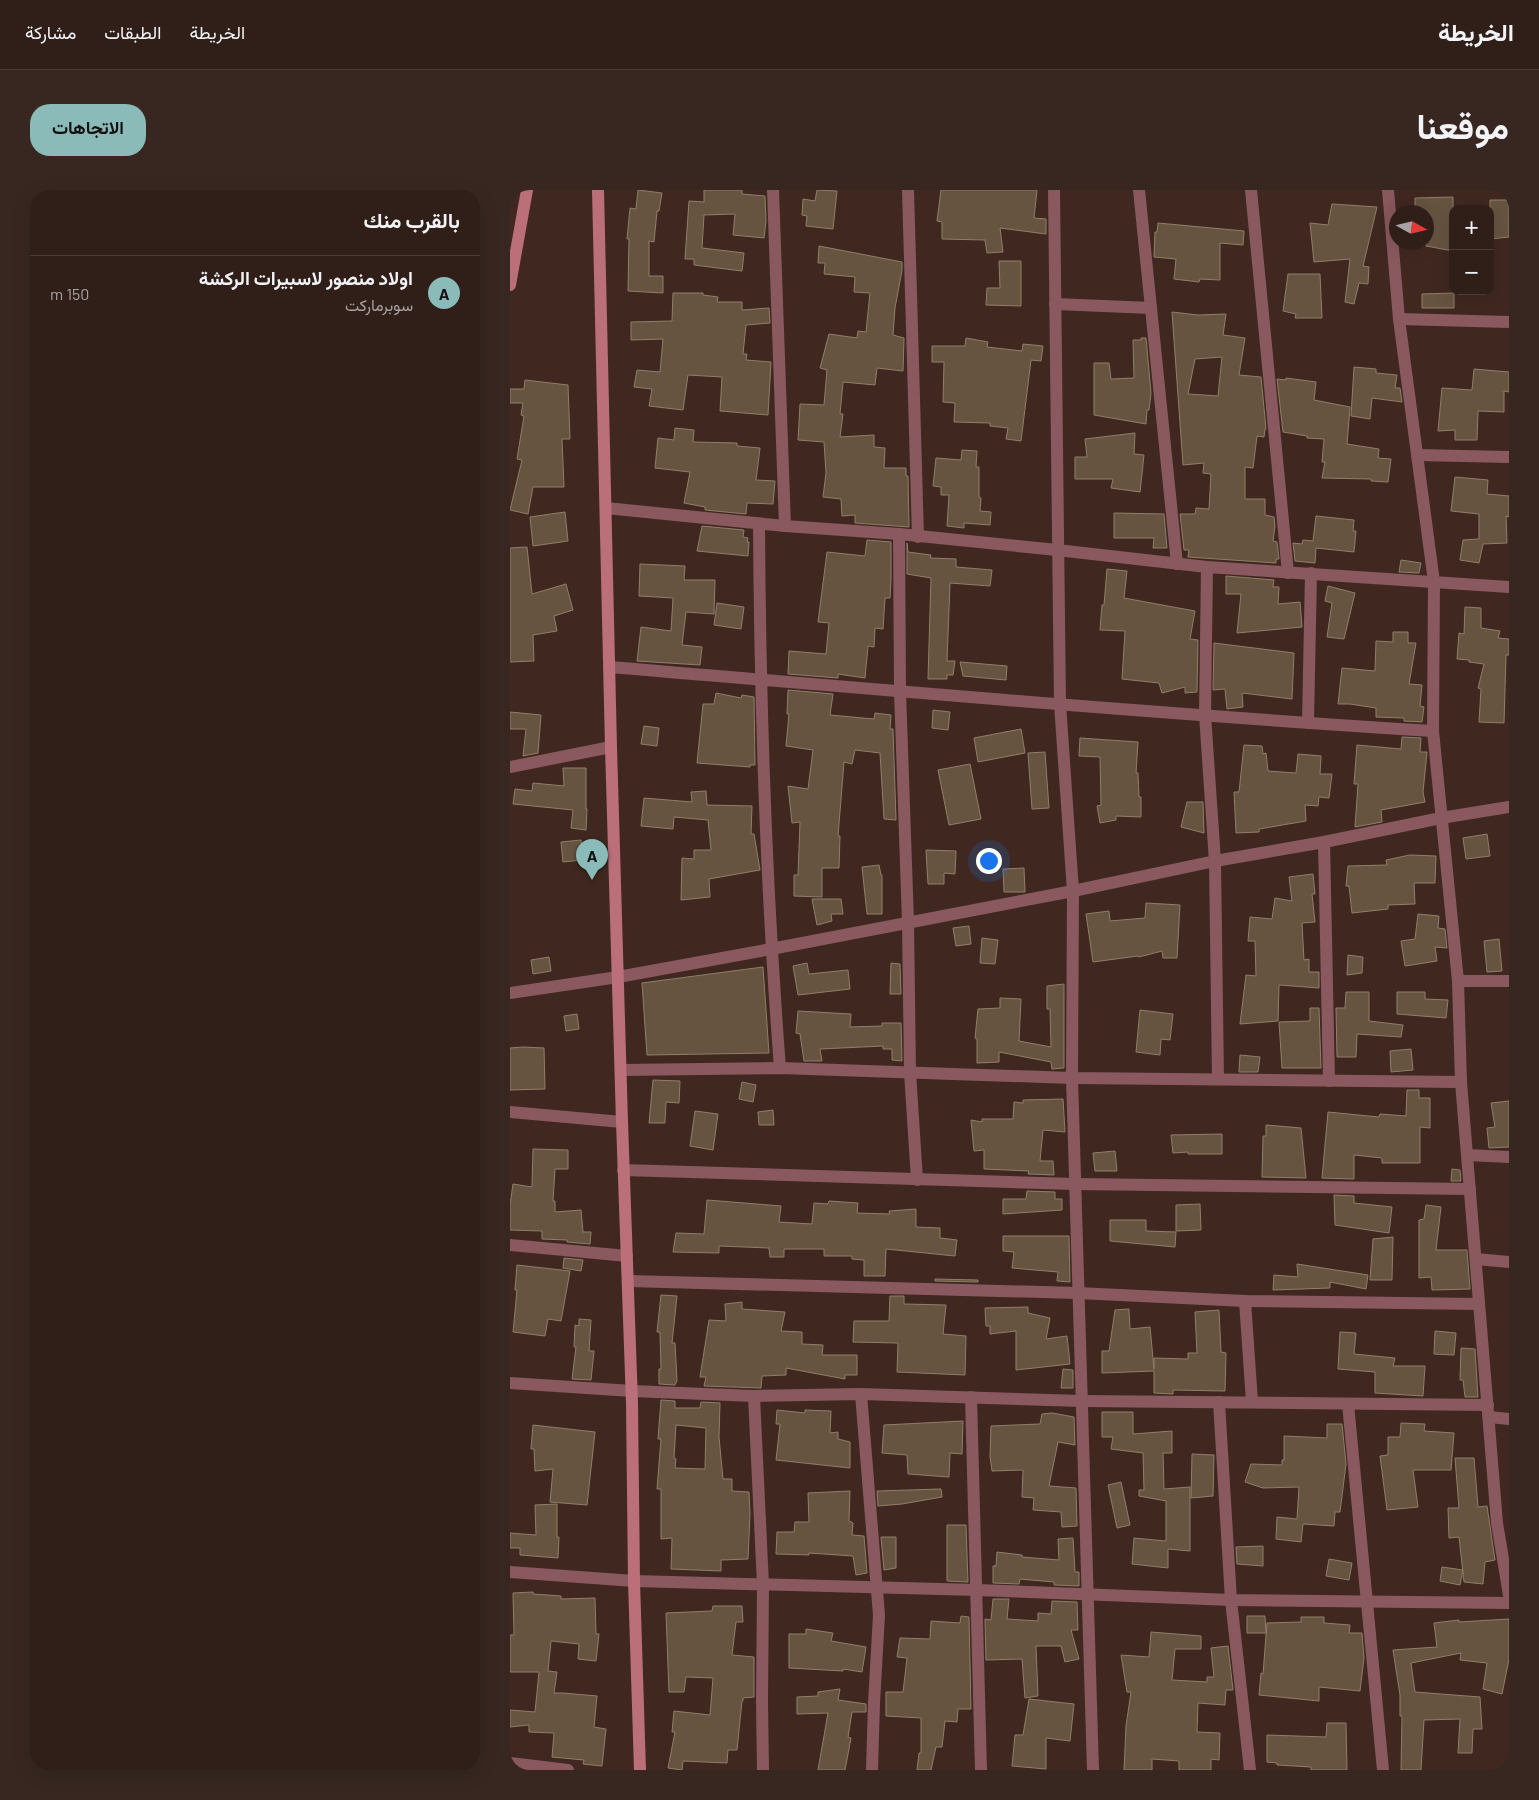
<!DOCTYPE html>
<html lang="ar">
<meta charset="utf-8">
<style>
:root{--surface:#301e18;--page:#382721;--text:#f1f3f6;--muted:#a8a2a2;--line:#4b3c37;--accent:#8bbbb9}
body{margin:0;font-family:Barlow,Vazirmatn,sans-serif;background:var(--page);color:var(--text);direction:rtl}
.controls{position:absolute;right:15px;top:15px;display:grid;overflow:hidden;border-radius:10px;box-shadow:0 5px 20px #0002}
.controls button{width:45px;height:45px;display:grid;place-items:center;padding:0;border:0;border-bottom:1px solid var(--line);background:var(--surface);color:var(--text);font:25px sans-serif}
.compass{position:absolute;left:879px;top:15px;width:45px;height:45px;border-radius:50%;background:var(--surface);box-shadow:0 5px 20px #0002;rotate:98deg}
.you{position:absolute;left:478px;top:670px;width:18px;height:18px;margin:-12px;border:4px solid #fff;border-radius:50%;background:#1a73e8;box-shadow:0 0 0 8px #1a73e833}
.badge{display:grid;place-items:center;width:32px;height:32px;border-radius:50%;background:var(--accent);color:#111;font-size:16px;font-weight:700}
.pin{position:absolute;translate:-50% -41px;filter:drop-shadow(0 1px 2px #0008)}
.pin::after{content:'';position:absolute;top:26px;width:18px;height:15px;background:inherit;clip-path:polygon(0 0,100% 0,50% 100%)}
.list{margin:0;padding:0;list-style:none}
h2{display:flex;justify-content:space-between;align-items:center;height:65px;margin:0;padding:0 20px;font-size:21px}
h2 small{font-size:16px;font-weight:400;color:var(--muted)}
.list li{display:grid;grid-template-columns:32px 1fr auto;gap:15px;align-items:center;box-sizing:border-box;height:75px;padding:0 20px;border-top:1px solid var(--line)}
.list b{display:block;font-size:19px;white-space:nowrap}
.list p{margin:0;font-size:16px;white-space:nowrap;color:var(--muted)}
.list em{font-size:16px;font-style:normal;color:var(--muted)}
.map{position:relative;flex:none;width:999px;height:1580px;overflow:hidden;direction:ltr;border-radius:20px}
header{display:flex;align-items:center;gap:30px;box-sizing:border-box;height:70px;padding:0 25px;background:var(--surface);border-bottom:1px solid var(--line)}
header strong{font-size:24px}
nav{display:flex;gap:28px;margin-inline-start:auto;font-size:18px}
.intro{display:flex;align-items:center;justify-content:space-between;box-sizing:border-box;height:120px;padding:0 30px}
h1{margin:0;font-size:35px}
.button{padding:12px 22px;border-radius:20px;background:var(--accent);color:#111;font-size:18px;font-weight:700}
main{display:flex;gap:30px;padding:0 30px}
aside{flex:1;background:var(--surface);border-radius:20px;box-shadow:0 5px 20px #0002}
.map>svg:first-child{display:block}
.building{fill:#665441;stroke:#917e69;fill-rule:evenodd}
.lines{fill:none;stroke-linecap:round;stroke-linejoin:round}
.street{stroke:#89595f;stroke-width:12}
.secondary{stroke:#ba6f79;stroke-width:12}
</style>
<header>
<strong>الخريطة</strong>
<nav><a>الخريطة</a><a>الطبقات</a><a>مشاركة</a></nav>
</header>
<div class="intro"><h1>موقعنا</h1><a class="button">الاتجاهات</a></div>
<main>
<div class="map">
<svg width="999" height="1580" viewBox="0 0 999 1580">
<rect width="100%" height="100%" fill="#402820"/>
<g class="building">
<path d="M128 0 152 3 149 21H147L144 52 139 51V86H153V103L118 101 119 49H117L120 18 126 19Z"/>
<path d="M194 0H232V4L255 6 256 31 254 48 223 45 225 24 194 25 192 58 234 63 232 81 184 75V69H175L179 11 194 12Z"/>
<path d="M307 0 327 1 323 39 296 36 297 26 292 25 293 9 305 11Z"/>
<path d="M431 0H527L524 28 536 29V44L490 38 493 62 477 63 475 50 432 49V32L427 31Z"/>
<path d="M943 7V61L916 56V22H905V8Z"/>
<path d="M980 10H999V47L980 49Z"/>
<path d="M822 14 867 17 853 76 859 77 858 94 849 93 844 114 835 112 840 69 804 72 800 33 818 35Z"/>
<path d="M648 33 734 41 733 55 710 53V90L690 89 689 92 664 89 666 69 644 67 645 42H647Z"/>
<path d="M309 56 392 72V80L385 118 383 145 394 148 393 181 367 178 365 195 333 192 330 224H333L330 247 364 245V257L375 258 374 278H396V286H398L399 337 345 333V325L332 326 331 309 313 307 316 283 314 252 288 250 290 214 314 215 317 180 310 178 319 144 347 148 348 141 356 142 360 103 344 102 345 87 314 84 315 73H308Z"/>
<path d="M489 71H511V116L476 115 477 98H490Z"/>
<path d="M778 84H810L812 128H785L786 124 773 121Z"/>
<path d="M163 103H193V105L208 107 207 112H232V120L259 118 260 133 236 135 233 164H237L236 170 261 172 258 225 210 221 212 187 178 185 173 220 139 216 142 199 124 197 127 180 150 182 153 149 121 150V132L162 131Z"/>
<path d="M944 103V118H912V104Z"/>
<path d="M662 122 688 125 716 124 713 145 735 148 729 185 751 187 756 239H755L754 247 747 246 743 278 735 277V309H755V325L764 327 765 336 763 351 767 352 769 369H766V373L678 367 679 360H674L670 324H685L686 318 699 319 701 284 693 283 694 273 673 275ZM712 167 708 206 678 204 685 169Z"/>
<path d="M456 148 478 152 477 157 512 161 513 154 533 156 531 171 521 170 511 251 496 249 498 238 480 236V233L444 232 445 213 433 212 434 172H422V156H455Z"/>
<path d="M631 148H636L641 203 639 220H637L636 234 584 225V173H599L601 189 624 188 623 150H631Z"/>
<path d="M844 177 866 179V183L887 185 885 198H890L892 212 862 208 860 229 841 226Z"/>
<path d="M964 179 999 182V202L994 201V222L968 221 967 250H945V240L928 241 932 198 962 200Z"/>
<path d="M776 188 806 192 804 210 840 217 837 254 869 259 868 268 881 269 878 292 861 291V289L812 288 815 272H812L814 249 797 248V246L773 242 767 189 776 190Z"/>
<path d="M15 190 58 195 60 249H52L54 297H23L18 324 0 320 12 270 7 269 14 226 11 225 13 213H0V199H14Z"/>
<path d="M165 238 184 240 183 252 227 253V256L250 258 246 290 265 291 263 314 237 313 236 324 195 320V317L174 313 180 282 145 278 148 248 164 250Z"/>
<path d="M625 243 624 264 634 265 630 302 601 298 603 289H565V267H577L575 249Z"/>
<path d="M452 260 467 261 466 277H469V307L471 308 470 321 481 322 480 335 454 333V338L437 336 439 305H431V297L423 296 426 268 451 270Z"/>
<path d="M945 287 978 290 977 304 999 306V327L996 326 997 353 973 354 969 373 950 370 953 350 969 349V324L941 321Z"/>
<path d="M55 322 58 351 23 356 20 327Z"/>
<path d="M604 323 654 324 657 358H643L644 348H604Z"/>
<path d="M806 326 844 330 843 341H846L844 362 806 358 805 373 785 371 783 353 792 354 793 350 803 351Z"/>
<path d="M192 336 234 340 233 347 238 348 237 352H239L238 366 187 361Z"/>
<path d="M357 350 381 352V389L380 408H375L373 439 365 438 364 457 358 456 355 488 328 484V488L278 484 279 461 316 464 319 433 308 432 317 362 355 366Z"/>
<path d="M397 353 398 362 421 365 420 368 446 369V377L482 380 480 396 440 393 437 471H445L443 485H437V489H418L421 388 397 384Z"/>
<path d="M17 357 22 404 56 394 63 420 44 426 47 441 23 445 24 471 0 472V358Z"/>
<path d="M891 370 911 373 909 383 889 382Z"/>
<path d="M130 374 175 376 174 390H205L204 424 176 422 172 455 192 457 190 475 127 471 131 437 161 441 163 408 129 406Z"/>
<path d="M597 379 617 381 614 408 685 421 680 449 688 450 687 502 675 503V497L652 503 649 493 612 489 615 441 590 440 592 415H594Z"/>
<path d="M716 386 764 390 763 397H769L768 414 790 412 792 437 727 443 731 404H716Z"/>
<path d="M818 396 845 403 834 449 817 447 822 413 815 411Z"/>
<path d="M207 413 234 417 231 439 204 435Z"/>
<path d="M955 417 971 418V438L990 441 988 448 999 449V465H996L994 533 969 532 971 499 968 498 974 474 959 472V470L947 469 949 443 954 444Z"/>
<path d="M883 442H898V453H906L899 494 912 495 910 516 914 517 912 532 894 531V528L866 527V518L840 514H828L832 478 865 481 866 451 883 452Z"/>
<path d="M704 453 784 463 782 509 732 503 733 517 717 519 715 499 703 500Z"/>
<path d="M450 472 497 476 496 490 453 486Z"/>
<path d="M278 500 323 504 320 525 364 529 365 523 381 525 380 539H383L386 630 374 629 370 563 345 560 342 574 334 572 328 646H330L329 678H312V707L284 706V685H288L290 632 282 633 278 596 298 599 303 560 276 556 279 524H277Z"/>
<path d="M206 503 231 508 232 505 244 507 245 575H240V577L187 573 193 514H204Z"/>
<path d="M423 520 440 522 438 540 422 538Z"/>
<path d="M0 522 31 525 28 563 13 566 16 539H0Z"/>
<path d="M134 536 149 538 147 556 131 554Z"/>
<path d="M511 539 515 563 468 572 464 548Z"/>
<path d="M892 547 911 548 910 562H917L913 602 915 612 871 620 872 632 845 637 848 594H844L847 555 891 559Z"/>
<path d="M570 548 628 552 626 583H628L629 607H631V627L606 626V630L590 633 587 616 591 615 590 567 569 566Z"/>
<path d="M734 555 752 556 753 564 756 563 758 581 786 583 788 564 811 566 810 584H822L819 608 809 607 808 616 795 615 796 631 749 639V642L726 643 724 602H729Z"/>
<path d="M535 562 539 618 522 619 518 563Z"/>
<path d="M460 574 471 629 439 635 428 580Z"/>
<path d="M53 578H76V619H77L76 640 61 638 63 620 3 614 5 599 22 601 23 593 54 596Z"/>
<path d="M196 601 197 615 242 616 241 644H244L250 680 199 689 200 707 171 710 172 668 184 669V660H201L198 630 164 627 163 639 131 636 134 608 182 612 181 602Z"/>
<path d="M677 612H693L694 643 671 637Z"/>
<path d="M977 644 980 666 956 669 953 648Z"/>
<path d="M71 650 73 670 53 672 51 652Z"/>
<path d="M416 660 446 661 445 684 434 683V694H418Z"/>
<path d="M900 665 926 666 925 693H904L905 714 878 715V719L842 723 839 696H836L838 676 877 675 876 670Z"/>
<path d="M369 675 371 685H372V724H357L352 677Z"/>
<path d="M514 678 515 702H494L493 679Z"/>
<path d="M803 684 805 704H802L805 732 792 733 794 770 799 769V782H809V798L769 795 768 831 730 834 736 785 746 786 745 751H738L740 727 762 729 765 708 782 711 779 687Z"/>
<path d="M302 709H331L333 724H321L322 731 307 735Z"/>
<path d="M636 713 670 715 667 768H653L652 761 629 767 628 766 583 772 576 724 599 721 600 731 635 728Z"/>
<path d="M908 724 929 726 928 738 935 739 937 758 925 757 927 771 895 776 891 751 905 749Z"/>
<path d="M459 736 461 754 446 756 443 738Z"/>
<path d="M472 748 488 750 485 774 470 773Z"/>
<path d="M989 749 992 781 977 782 974 751Z"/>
<path d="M838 765 853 767 852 783 837 785Z"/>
<path d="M39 767 41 781 23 784 21 770Z"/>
<path d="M297 773 299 784 338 780 340 799 288 805 283 776Z"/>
<path d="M381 773 390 774 391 804H380Z"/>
<path d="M253 777 259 863 137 865 132 793Z"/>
<path d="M554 794V878L542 879 541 872 489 862V872L467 873V849L465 848 468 819 490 818V808L511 809 509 851 541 857 540 819H537V796Z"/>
<path d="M836 802H859V831L893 835 891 847 847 844 846 867H827L826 818H835Z"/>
<path d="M887 802H915V809L938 810 936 828 887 824Z"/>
<path d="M800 818H809L811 878H772L769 832 800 831Z"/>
<path d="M630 820 663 824 660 850 651 849 650 865 626 862Z"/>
<path d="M288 821 341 824 340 837 372 836V833H391L392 871 382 870V859H373V856L310 859 312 871H294L290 844 286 843Z"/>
<path d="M67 824 69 839 56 841 54 826Z"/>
<path d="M13 857 34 858 35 899 0 900V858Z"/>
<path d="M901 859 903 880 881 882 880 861Z"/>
<path d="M730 865 750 867 748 882H729Z"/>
<path d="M143 890 170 891 169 913 156 912 155 933H139Z"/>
<path d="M232 892 246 895 243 912 229 909Z"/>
<path d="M897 900H909V908H920V938L910 937V973H872V968L844 965V989L812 988 818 922 869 927 870 924 896 926Z"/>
<path d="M553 909 555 942 533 940 530 971H543L544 985 518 984 519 981 474 979V960L464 961 461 930 472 932V929H503L504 912 513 913V910Z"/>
<path d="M999 911V957L979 958 977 938 985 937 981 913Z"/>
<path d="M263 920 264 935H249L248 922Z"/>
<path d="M185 921 208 924 203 960 180 956Z"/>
<path d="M756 935 791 938 796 988 752 987 753 946H756Z"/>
<path d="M712 944V964H678V962L663 963 661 945Z"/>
<path d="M23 959 58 960V979H45L43 1011H45V1022L71 1020 73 1042H81L80 1054 57 1052V1050L32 1049V1041L0 1040V1015L3 994 22 997Z"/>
<path d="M605 961 607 981H585L583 963Z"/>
<path d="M942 979 950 980 951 991H941Z"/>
<path d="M517 1001 545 1002V1009H552V1020L493 1024V1009H516Z"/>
<path d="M824 1005 844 1006V1013L882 1017 879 1043 825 1035Z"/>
<path d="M197 1010 271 1016 269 1032 302 1034 304 1013 318 1014 319 1011 348 1013 347 1023 380 1024 379 1021 406 1019V1037L430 1038V1048L447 1050 445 1066 376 1059 375 1086H354V1070L342 1069V1066H314V1059H274V1067H260L259 1058 209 1056V1063L163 1062 166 1043 194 1044Z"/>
<path d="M690 1014 691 1040 666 1041V1015Z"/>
<path d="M916 1015 931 1017 926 1060H957L960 1099 922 1100 921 1087 909 1088V1030L914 1029Z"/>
<path d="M600 1030H636V1041L666 1042 665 1057 600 1051Z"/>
<path d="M493 1046H559L560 1092 547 1091 548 1082 502 1078 504 1062 493 1061Z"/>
<path d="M883 1047 882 1090H860L863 1049Z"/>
<path d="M54 1068 73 1070 71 1081 53 1078Z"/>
<path d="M787 1074 858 1085 856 1099 820 1092V1098L763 1100 764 1085 788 1087Z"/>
<path d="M7 1075 60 1081 51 1131 38 1129 35 1146 3 1142 7 1100H5Z"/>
<path d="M425 1089 468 1090V1092L425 1091Z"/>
<path d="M151 1105 167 1106 162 1153H165L167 1191 165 1195 149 1194V1179H151L150 1142H147Z"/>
<path d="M380 1106H394V1114L436 1115 433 1144 456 1146 455 1185 387 1182 388 1153 343 1152 344 1131H379Z"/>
<path d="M232 1112V1119L275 1122 271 1141 292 1142V1154L313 1155 312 1165H347V1185H335V1189L276 1178V1185L252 1186 251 1198 194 1196 196 1187H190L199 1130 216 1131 215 1114Z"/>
<path d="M518 1117V1123L540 1128 536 1149 557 1146 560 1174 506 1180V1141L480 1144V1136H476L475 1118Z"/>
<path d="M619 1119 620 1139 640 1137 644 1179V1168L678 1169V1163H687L685 1122 709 1120 711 1162 716 1163 715 1201 663 1200V1204L644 1203V1181L592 1183V1161H599L605 1120Z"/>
<path d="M69 1129 81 1130 79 1161H84L81 1190 62 1189 66 1157H64L65 1135 69 1136Z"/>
<path d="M925 1141 946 1143 944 1165 924 1164Z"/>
<path d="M830 1142 846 1143 844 1164 885 1168 883 1176H915L913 1206 865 1203V1182L828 1179Z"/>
<path d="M951 1158 965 1159 968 1207H955L953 1190H950Z"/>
<path d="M553 1179 563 1180V1198H551Z"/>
<path d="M151 1210 165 1211V1218H190L191 1212 210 1213 209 1247 213 1289H222V1301L239 1302 240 1324 238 1369 211 1370V1381L161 1379 162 1348 151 1349V1299H147L151 1249H148ZM166 1235 196 1238 195 1279 165 1278 166 1269 164 1268Z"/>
<path d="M267 1220 295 1223V1220L321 1221 320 1243 328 1242V1249L340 1252V1278L266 1270 270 1234H266Z"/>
<path d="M592 1222H623V1244L662 1241V1263H653L654 1299 680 1297V1361L658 1359V1378L622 1374 624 1348 656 1351V1311L629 1306V1300H634L633 1263 601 1259 603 1247H592Z"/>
<path d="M542 1223 564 1227 565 1255 548 1252 539 1296 566 1298 567 1336 552 1337 551 1322 523 1320 524 1308 512 1307 513 1280 482 1281 480 1266 481 1236 530 1234 532 1224Z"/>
<path d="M453 1231 452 1264 440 1263 439 1287 398 1284 397 1265 372 1263 374 1235Z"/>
<path d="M891 1233 915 1234 914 1241 944 1243 941 1280H903L908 1317 877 1320 870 1266 878 1265V1247H890Z"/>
<path d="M817 1234H832L836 1274 830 1322H825L824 1336 793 1334 791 1352 766 1349 767 1327 787 1329 789 1297 753 1298 735 1292 741 1274 772 1275V1270H774V1246L817 1248Z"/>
<path d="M23 1235 85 1242 77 1315 40 1312 43 1279 25 1281 24 1259H21Z"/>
<path d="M682 1264 704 1265 703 1306 681 1308Z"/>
<path d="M945 1268H964L968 1317 977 1316 985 1370 975 1372 973 1394 954 1392 949 1347 939 1348 938 1318H949Z"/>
<path d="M611 1292 620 1335 607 1338 598 1295Z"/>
<path d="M431 1299 432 1307 392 1314 368 1316 367 1301Z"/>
<path d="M340 1301 339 1331 343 1333 342 1345 354 1346 357 1383 346 1385 343 1366 299 1363V1365L266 1364 267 1342H284L285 1332H299L298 1303Z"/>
<path d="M47 1314V1347H49L48 1368 10 1365V1358H0V1343L26 1345 25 1315Z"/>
<path d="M437 1335H456L458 1392 437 1391Z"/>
<path d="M371 1347H386V1378L374 1380Z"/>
<path d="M563 1348 565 1382H569V1396L544 1395V1392L510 1389 509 1394 483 1393V1376H486L487 1362 512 1365V1367L549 1370 548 1349Z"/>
<path d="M753 1356V1376L727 1374 726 1357Z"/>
<path d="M819 1369 842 1373 839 1390 816 1386Z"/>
<path d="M932 1377 953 1380 950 1395 930 1391Z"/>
<path d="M23 1402V1404L51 1406V1409L85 1408 86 1444H89L86 1471 68 1469 69 1454 41 1451 38 1481 47 1482 44 1503H53L87 1506 84 1537 96 1539 92 1576 73 1574 74 1570 42 1567 44 1543 19 1542V1535L0 1537V1520L25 1522 29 1482H0V1445H4L3 1403Z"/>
<path d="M483 1409H499L497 1429 528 1431V1423L541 1424 542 1411 567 1412 568 1440H561L569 1469 555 1472 551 1456H526L528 1506 515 1508 512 1469 476 1470 475 1429 481 1430Z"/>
<path d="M203 1416H232L233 1432H226L222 1465 244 1467V1507L233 1508V1511H232L227 1560H218L217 1573 173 1571 172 1580 158 1578 165 1542H162L164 1521 200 1525 203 1488 176 1487 174 1502H159L156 1423 202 1421Z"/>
<path d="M451 1426 459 1427 461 1519H448L447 1532 435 1531 432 1557H426L421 1580H407L409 1563H411V1528L376 1526V1502H393L397 1468 387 1467 390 1448 420 1449 421 1431 450 1433Z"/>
<path d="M737 1426H755L756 1443H737Z"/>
<path d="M791 1427H814V1433L840 1435 839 1443H852L854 1468 850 1501 809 1497V1511L749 1505 751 1483 753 1484 757 1433 791 1432Z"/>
<path d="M999 1429V1469L992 1504 973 1499 977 1473 950 1470 951 1463 901 1473 905 1502 970 1507 972 1539H963L962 1563H948L950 1529 914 1530 911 1580H891L892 1526H890V1505L883 1460 927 1457 924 1433 949 1430V1432Z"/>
<path d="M296 1439 323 1443 321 1451 356 1457 352 1482 333 1479V1481L279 1478V1444H296Z"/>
<path d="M641 1442 691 1446V1459H665L662 1490 697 1492V1487H704L701 1458 718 1456 723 1500H716L715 1515 688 1513 687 1542 710 1543 709 1570 701 1569V1580H669V1571L642 1569V1580H614L616 1536 621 1502H617L611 1465 639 1467Z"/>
<path d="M330 1499 328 1510 356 1514V1522H342L338 1547 341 1548 335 1580H308L318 1523 287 1524V1507L308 1506V1502Z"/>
<path d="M519 1509 564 1514 560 1551 536 1548V1579L502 1576 505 1545H513Z"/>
<path d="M817 1533H836L837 1580H801V1577L767 1575V1573L757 1572V1545L816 1547Z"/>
</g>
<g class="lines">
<g class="street">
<path d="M263 0 275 336"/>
<path d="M398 0 408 347"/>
<path d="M544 0 550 514 563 701 562 888 583 1580"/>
<path d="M629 0 667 374"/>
<path d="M741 0 778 383"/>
<path d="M878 0 889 129 924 392 923 541 948 791 951 892 987 1333 999 1405"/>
<path d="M545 114 641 118"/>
<path d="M889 129 999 132"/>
<path d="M907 265 999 267"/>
<path d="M96 318 275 336 389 344 547 360 697 377 999 397"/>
<path d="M249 334C250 516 256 697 270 878"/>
<path d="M389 344 390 501 398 732 400 882 407 990"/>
<path d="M697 377 695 525 705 671 708 889"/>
<path d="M100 477C374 500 648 524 923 541"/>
<path d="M798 533 801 383"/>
<path d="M0 577 101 557"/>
<path d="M814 652 819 891"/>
<path d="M948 791H999"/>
<path d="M0 803 108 787 261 759 563 701 705 671 814 652 931 628 999 617"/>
<path d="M111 880 270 878 562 888 951 892"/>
<path d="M0 922 112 932"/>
<path d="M957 965 999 967"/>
<path d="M113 980 565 994 960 999"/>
<path d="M0 1055 117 1066"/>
<path d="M966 1069 999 1072"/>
<path d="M118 1091 568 1103 735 1111 969 1114"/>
<path d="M735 1111 742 1212"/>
<path d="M0 1193 122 1201 244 1206 351 1204 572 1211 978 1215"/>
<path d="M351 1204 369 1425 364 1513 362 1580"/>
<path d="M244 1206 253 1395 252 1511 253 1580"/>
<path d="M461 1207 471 1580"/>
<path d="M709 1212 721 1410 740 1580"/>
<path d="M838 1214 873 1580"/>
<path d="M979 1227 999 1229"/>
<path d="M0 1382 124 1391 467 1400 721 1410 999 1413"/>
<path d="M0 1573 58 1580"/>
</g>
<g class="secondary">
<path d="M88 0 101 557 112 932 122 1213 124 1391 130 1580"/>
<path d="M0 95 17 0"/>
</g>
</g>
</svg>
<div class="controls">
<button>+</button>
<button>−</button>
</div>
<svg class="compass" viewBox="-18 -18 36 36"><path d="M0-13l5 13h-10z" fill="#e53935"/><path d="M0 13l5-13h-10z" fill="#a8a2a2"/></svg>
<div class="you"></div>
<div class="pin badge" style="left:82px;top:690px">A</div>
</div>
<aside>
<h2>بالقرب منك<small></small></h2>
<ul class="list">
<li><span class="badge">A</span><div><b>اولاد منصور لاسبيرات الركشة</b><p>سوبرماركت</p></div><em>150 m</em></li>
</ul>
</aside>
</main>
